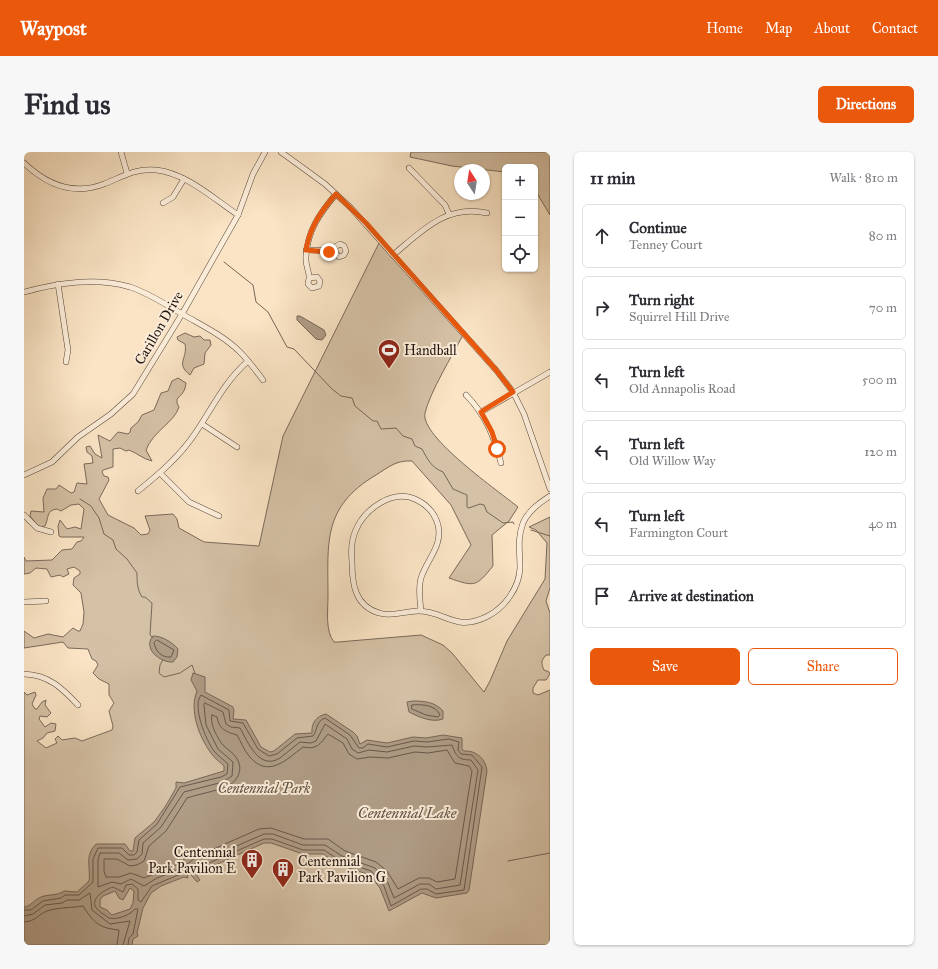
<!DOCTYPE html>
<meta charset="utf-8">
<style>
:root{--surface:#fff;--page:#f7f7f7;--text:#2b2b33;--muted:#7c7c81;--line:#e1e1e2;--accent:#ea580c}
body{margin:0;font-family:"IM FELL Great Primer",serif;background:var(--page);color:var(--text)}
.controls{position:absolute;right:12px;top:12px;display:grid;overflow:hidden;border-radius:6px;box-shadow:0 1px 3px #0004}
.controls button{width:36px;height:36px;display:grid;place-items:center;padding:0;border:0;border-bottom:1px solid var(--line);background:var(--surface);color:var(--text);font:20px sans-serif}
.compass{position:absolute;left:430px;top:12px;width:36px;height:36px;border-radius:50%;background:var(--surface);box-shadow:0 1px 3px #0004;rotate:348deg}
.stop{position:absolute;width:12px;height:12px;margin:-9px;border:3px solid #ea580c;border-radius:50%;background:#fff}
.stop.end{background:#ea580c;border-color:#fff;box-shadow:0 1px 4px #0008}
.list{margin:0;padding:0;list-style:none}
h2{display:flex;justify-content:space-between;align-items:center;height:52px;margin:0;padding:0 16px;font-size:17px}
h2 small{font-size:13px;font-weight:400;color:var(--muted)}
.list li{display:grid;grid-template-columns:26px 1fr auto;gap:12px;align-items:center;box-sizing:border-box;height:64px;margin:0 8px 8px;padding:0 8px;border:1px solid var(--line);border-radius:6px}
.list b{display:block;font-size:15px;white-space:nowrap}
.list p{margin:0;font-size:13px;white-space:nowrap;color:var(--muted)}
.list em{font-size:13px;font-style:normal;color:var(--muted)}
.actions{display:flex;gap:8px;padding:12px 16px}
.actions a{flex:1;padding:9px 0;border:1px solid var(--accent);border-radius:6px;text-align:center;font-size:14px;color:var(--accent)}
.actions .main{background:var(--accent);color:#fff}
.icon{flex:none;width:22px;height:22px;fill:none;stroke:currentColor;stroke-width:2;stroke-linecap:round;stroke-linejoin:round}
.map{position:relative;flex:none;width:526px;height:793px;overflow:hidden;border-radius:6px}
header{display:flex;align-items:center;gap:24px;box-sizing:border-box;height:56px;padding:0 20px;background:var(--accent);color:#fff}
header strong{font-size:19px}
nav{display:flex;gap:22px;margin-inline-start:auto;font-size:14px}
.intro{display:flex;align-items:center;justify-content:space-between;box-sizing:border-box;height:96px;padding:0 24px}
h1{margin:0;font-size:28px}
.button{padding:10px 18px;border-radius:6px;background:var(--accent);color:#fff;font-size:14px;font-weight:700}
main{display:flex;gap:24px;padding:0 24px}
aside{flex:1;background:var(--surface);border-radius:6px;box-shadow:0 1px 3px #0004}
.map>svg:first-child{display:block}
.green{fill:#d5c1a6;stroke:#7a6a5b}
.water{fill:#b09d87;stroke:#766657;fill-rule:evenodd}
.lines{fill:none;stroke-linecap:round;stroke-linejoin:round}
.shore{stroke:#68584c;stroke-width:1}
.stream{stroke:#766657;stroke-width:1}
.minor-casing{stroke:#56483d;stroke-width:6}
.minor{stroke:#fcedd9;stroke-width:5}
.route{stroke:#ea580c;stroke-width:5}
.labels{text-anchor:middle;dominant-baseline:central;stroke-width:4;stroke-linejoin:round;paint-order:stroke}
.street-label{font-size:14px;fill:#201410;stroke:#fcedd9}
.poi-label{font-size:14px;fill:#201410;stroke:#fcedd9;text-anchor:start}
.park-label{font-size:14px;font-style:italic;fill:#5f5144;stroke:#fcedd9}
.water-label{font-size:15px;font-style:italic;fill:#615246;stroke:#fcedd9}
</style>
<header>
<strong>Waypost</strong>
<nav><a>Home</a><a>Map</a><a>About</a><a>Contact</a></nav>
</header>
<div class="intro"><h1>Find us</h1><a class="button">Directions</a></div>
<main>
<div class="map">
<svg width="526" height="793" viewBox="0 0 526 793">
<rect width="100%" height="100%" fill="#fae4c5"/>
<filter id="stains"><feTurbulence type="fractalNoise" baseFrequency=".005" numOctaves="4"/><feColorMatrix values="0 0 0 0 .2 0 0 0 0 .09 0 0 0 0 .02 0 0 0 .5 -.17"/></filter>
<radialGradient id="worn" r=".72"><stop offset=".6" stop-color="#630" stop-opacity="0"/><stop offset="1" stop-color="#630" stop-opacity=".3"/></radialGradient>
<g class="green">
<path d="M387 0H526V63L511 38V15H481V20L428 14 386 5Z"/>
<path d="M355 91 439 183C428 204 406 240 401 261 396 285 476 340 494 355L485 369 468 383 469 414C452 435 451 435 425 426L447 393 427 353 388 309C372 308 365 315 352 323 298 355 304 391 304 445 304 458 301 479 310 490H314L397 483 419 493 428 501 460 540 466 529 483 489 521 427 523 391 512 378 505 375 526 365V436L522 449 526 461V503H522C517 509 517 511 520 518L525 520 526 522 522 528H514L509 536V541L514 543 526 538V793H0V540L3 543 11 540 12 543 8 552 11 557H13L18 550 22 548 21 553 27 561 23 565 16 564 15 567 21 575 27 571 32 572 31 579 23 581 19 586 13 589 22 596 33 591 31 587 34 584 38 588 51 586 58 589 88 578 89 574 85 559 90 551 85 543V532L75 527 69 521 74 513 72 509 68 507 64 497 44 496 39 490 0 496V479L10 486 24 482 39 485 49 476 54 479H56L59 472 60 460 57 441 49 433 50 426 56 422V419L50 415 43 417 45 422 39 425 36 423 27 425 23 417 12 416 6 421 0 422V405L2 409 28 408 38 398 48 397 53 390 57 389 60 385H37L35 384 34 374 36 368 43 377 51 375 57 377 60 357 55 352 47 353 37 359 33 357C22 358 25 366 21 374L15 375 6 364 7 359 20 360 19 346 23 337H32L35 333 47 341 50 340 53 331 63 332 60 312 69 311 68 304 63 300 62 295 66 294 71 302 78 306 74 283 86 289 94 280 104 282 106 280 107 276 114 270 118 263 130 258 137 241 144 239 148 229 154 226 162 231C161 239 159 241 153 247V251L155 255C150 271 129 279 122 298L128 309C119 307 113 301 105 298L102 299 96 296 89 297V315L79 318 78 320 80 324 84 325 85 328 75 347 84 363 110 376 117 383 124 382 126 378 121 364 149 362 153 367 155 376 180 390 235 394 259 284Z"/>
<path d="M161 181 170 185 176 184 180 188H186L187 193 181 201 180 212 170 216 166 223C151 211 164 207 161 192L154 188 153 185Z"/>
</g>
<g class="water">
<path d="M273 164H276L300 178 302 183 298 188 292 187 273 168Z"/>
<path d="M129 484C138 484 148 490 154 497L153 505 149 510C137 511 118 497 129 484Z"/>
<path d="M169 521 181 525V540L209 555 210 559 209 567 222 568 237 595 246 600 250 599 271 582 288 581C287 572 292 564 302 562L329 580 333 584 336 592 343 588 363 591 389 585 402 586 419 583 438 586V597L440 599C452 598 462 607 463 619L445 738 443 741 412 746 398 741 365 759 356 736 346 723 313 712 299 702H279L247 691H240L185 716 178 715 179 714 178 712 171 717V721L176 728 173 730 163 718 164 726 160 725 137 734 127 741 119 756 113 781 114 784 109 787 108 793H0V755C7 754 10 748 17 745 25 742 33 744 40 739L53 740 65 729C67 716 60 704 72 692H101L106 699H109L111 686 130 670 141 655 152 636V630L160 631 200 619V614C196 610 190 606 187 601 175 585 165 558 173 539L167 528ZM106 736 110 739 109 751 106 757 88 763 83 758 76 755V748L79 744 91 739 95 746 99 748Z"/>
<path d="M389 549C401 549 411 550 419 559V567C408 571 395 565 385 560L383 550Z"/>
</g>
<g class="lines">
<g class="shore">
<path d="M133 488 150 498 147 505C138 506 132 500 130 491Z"/>
<path d="M181 551 199 560 202 572 207 575 216 576C224 590 235 619 256 606 263 601 269 595 276 590L287 591 292 589 301 572 323 587 328 597 334 601 345 598 363 600 390 594 403 595 428 593C432 604 434 608 447 608L454 618 436 733 412 737 405 732H396L370 746 364 731 351 716 318 704 301 693H279L249 682H240L185 706 174 704 156 717 133 726 120 734 107 727 97 732 88 730 74 735V708L76 701H95L104 708 113 707 118 702 119 691 137 675 160 640 199 630 208 624 209 610 194 597 182 573 180 553Z"/>
<path d="M388 553C398 552 412 553 416 563L414 565 402 563 388 557Z"/>
<path d="M188 563 193 565C195 577 202 580 213 583 217 590 220 598 225 604 244 627 262 608 279 595 293 598 296 592 304 582L319 591 325 602 333 607 346 605 364 606 391 600 404 601 423 598 431 611 445 614 448 619 431 727 413 730 405 726H395L374 737 363 719 352 710 321 699 304 687H280L247 676 235 677 185 699H172L152 713 120 726 107 721 95 725H82L80 719V707H93L106 714 113 713 120 709 125 694 142 679 163 646C175 642 192 639 202 635 213 630 220 618 213 607 210 601 204 598 200 594 194 588 185 571 188 563Z"/>
<path d="M0 758H7L19 749 37 746 41 743H55L69 730V707L74 696H98L105 703H110L113 700 115 688 133 672 156 635 197 625 203 622 204 612C200 608 194 604 190 599 182 588 168 555 177 543L205 558 206 569 219 571 234 597 245 604 253 602 273 586 289 584C294 578 291 570 301 566L326 583 335 596H339L344 592 363 595 390 589 403 590 425 587 435 590 434 598 437 602 448 603 458 615 440 738 412 742 403 737H397L367 754 360 734 347 719 315 708 300 698H279L248 687H240L185 711 175 709 159 721 128 734 117 750 114 748V737L108 732 102 733 99 740 89 735C82 737 64 747 73 757 76 760 82 764 85 766 94 768 106 763 111 757H114L109 782 105 786 104 793"/>
<path d="M0 764 9 762 21 753 38 751 43 748H55L66 741 68 758 86 772 106 769 99 793"/>
<path d="M0 770C13 769 13 763 23 759 35 755 47 756 59 754 70 771 75 776 95 778L93 793"/>
</g>
<g class="stream">
<path d="M200 110 229 133 232 150 244 160 263 195 270 197 308 237 317 244 328 246 331 254 349 269H353L357 277 372 276 379 284 388 287 391 294 398 297C404 308 407 315 419 320L429 337 443 343V355L445 356 456 352 460 353 463 360 479 371 489 370 490 372"/>
<path d="M56 347 67 354 75 366 80 382 89 388 92 397 103 407 113 421C113 430 113 437 118 445H121L128 451 126 483 129 486"/>
<path d="M507 378 526 384"/>
<path d="M139 508 136 513 135 521 140 525 156 521 168 513 171 521"/>
<path d="M484 709 526 701"/>
</g>
<g class="minor-casing">
<g id="minor">
<path d="M97 0 103 21"/>
<path d="M257 0 301 32 327 56 472 218 489 240 500 262 526 337"/>
<path d="M0 11C23 33 49 44 80 32 98 25 111 16 132 18 162 21 190 47 214 63"/>
<path d="M385 16 421 53 425 62"/>
<path d="M139 51 149 45 160 27"/>
<path d="M282 98 310 99 311 95 316 92 320 94 322 99 320 103 315 105 310 99"/>
<path d="M369 103C398 79 422 52 463 61"/>
<path d="M286 126 293 125 296 129 295 134 288 136 284 132C284 130 285 128 285 126 286 121 281 113 282 105 283 79 296 61 312 42"/>
<path d="M34 132 44 198 42 210"/>
<path d="M0 140C34 131 71 125 106 135 125 141 142 153 160 163 179 174 200 184 216 200 225 209 232 219 239 228"/>
<path d="M442 243C461 262 470 284 477 311"/>
<path d="M457 260 526 220"/>
<path d="M178 272 213 295"/>
<path d="M136 321 165 350 195 364"/>
<path d="M0 323 28 310 54 285 87 262 109 242 158 162 214 63 229 22 241 0"/>
<path d="M114 339C135 322 155 305 170 283 188 257 200 230 224 209"/>
<path d="M0 363 13 376 27 380"/>
<path d="M0 450 22 449"/>
<path d="M397 459C396 449 394 436 397 426 403 407 419 394 414 373 411 362 403 353 393 348 369 336 340 357 331 380 327 390 327 400 328 410 328 432 331 454 355 461 367 465 382 459 394 459 422 459 431 481 464 464 481 455 495 436 496 416 496 400 493 387 499 371 504 359 515 351 526 344"/>
<path d="M0 522C25 523 38 536 54 553"/>
</g>
</g>
<use href="#minor" class="minor"/>
</g>
<g class="lines">
<path class="route" d="M305 100 282 98C286 75 297 59 312 42L342 71 472 218 489 240 457 260 468 280 473 297"/>
</g>
<defs>
<g id="stadium-pin" transform="scale(1.15)"><path d="M0 17L-7.5 6A9.5 9.5 0 1 1 7.5 6Z" fill="#8f2418" stroke="#fcedd9"/><path d="M0-5a6.5 5 0 1 0 0 10a6.5 5 0 1 0 0-10ZM-3.5-1.8h7v3.6h-7Z" fill="#fff"/></g>
<g id="building-pin" transform="scale(1.15)"><path d="M0 17L-7.5 6A9.5 9.5 0 1 1 7.5 6Z" fill="#8f2418" stroke="#fcedd9"/><path d="M-4-6H4V6H1V3H-1V6H-4ZM-2.5-4.3h1.7v1.8h-1.7ZM.8-4.3h1.7v1.8H.8ZM-2.5-1h1.7V.8h-1.7ZM.8-1h1.7V.8H.8Z" fill="#fff"/></g>
</defs>
<g fill-rule="evenodd">
<use href="#stadium-pin" x="365" y="198"/>
<use href="#building-pin" x="228" y="708"/>
<use href="#building-pin" x="259" y="717"/>
</g>
<g class="labels">
<g class="street-label">
<text transform="translate(135 176) rotate(-60)">Carillon Drive</text>
</g>
<g class="poi-label">
<text x="380" y="198">Handball</text>
<text x="212" y="700" text-anchor="end">Centennial<tspan x="212" dy="16">Park Pavilion E</tspan></text>
<text x="274" y="709">Centennial<tspan x="274" dy="16">Park Pavilion G</tspan></text>
</g>
<g class="park-label">
<text x="240" y="636">Centennial Park</text>
</g>
<g class="water-label">
<text x="383" y="661">Centennial Lake</text>
</g>
</g>
<rect width="100%" height="100%" filter="url(#stains)"/>
<rect width="100%" height="100%" fill="url(#worn)"/>
</svg>
<div class="controls">
<button>+</button>
<button>−</button>
<button><svg class="icon" aria-label="locate" viewBox="0 0 24 24"><circle cx="12" cy="12" r="6"/><path d="M12 2v4M12 18v4M2 12h4M18 12h4"/></svg></button>
</div>
<svg class="compass" viewBox="-18 -18 36 36"><path d="M0-13l5 13h-10z" fill="#e53935"/><path d="M0 13l5-13h-10z" fill="#7c7c81"/></svg>
<div class="stop" style="left:473px;top:297px"></div>
<div class="stop end" style="left:305px;top:100px"></div>
</div>
<aside>
<h2>11 min<small>Walk · 810 m</small></h2>
<ul class="list">
<li><svg class="icon" aria-label="ahead" viewBox="0 0 24 24"><path d="M12 20V5M6 11l6-6 6 6"/></svg><div><b>Continue</b><p>Tenney Court</p></div><em>80 m</em></li>
<li><svg class="icon" aria-label="right" viewBox="0 0 24 24"><path d="M7 20v-9h11M14 6l5 5-5 5"/></svg><div><b>Turn right</b><p>Squirrel Hill Drive</p></div><em>70 m</em></li>
<li><svg class="icon" aria-label="left" viewBox="0 0 24 24"><path d="M17 20v-9H6M10 6l-5 5 5 5"/></svg><div><b>Turn left</b><p>Old Annapolis Road</p></div><em>500 m</em></li>
<li><svg class="icon" aria-label="left" viewBox="0 0 24 24"><path d="M17 20v-9H6M10 6l-5 5 5 5"/></svg><div><b>Turn left</b><p>Old Willow Way</p></div><em>120 m</em></li>
<li><svg class="icon" aria-label="left" viewBox="0 0 24 24"><path d="M17 20v-9H6M10 6l-5 5 5 5"/></svg><div><b>Turn left</b><p>Farmington Court</p></div><em>40 m</em></li>
<li><svg class="icon" aria-label="arrive" viewBox="0 0 24 24"><path d="M6 21V4h12l-3 4 3 4H6"/></svg><div><b>Arrive at destination</b></div></li>
</ul>
<div class="actions"><a class="main">Save</a><a>Share</a></div>
</aside>
</main>
